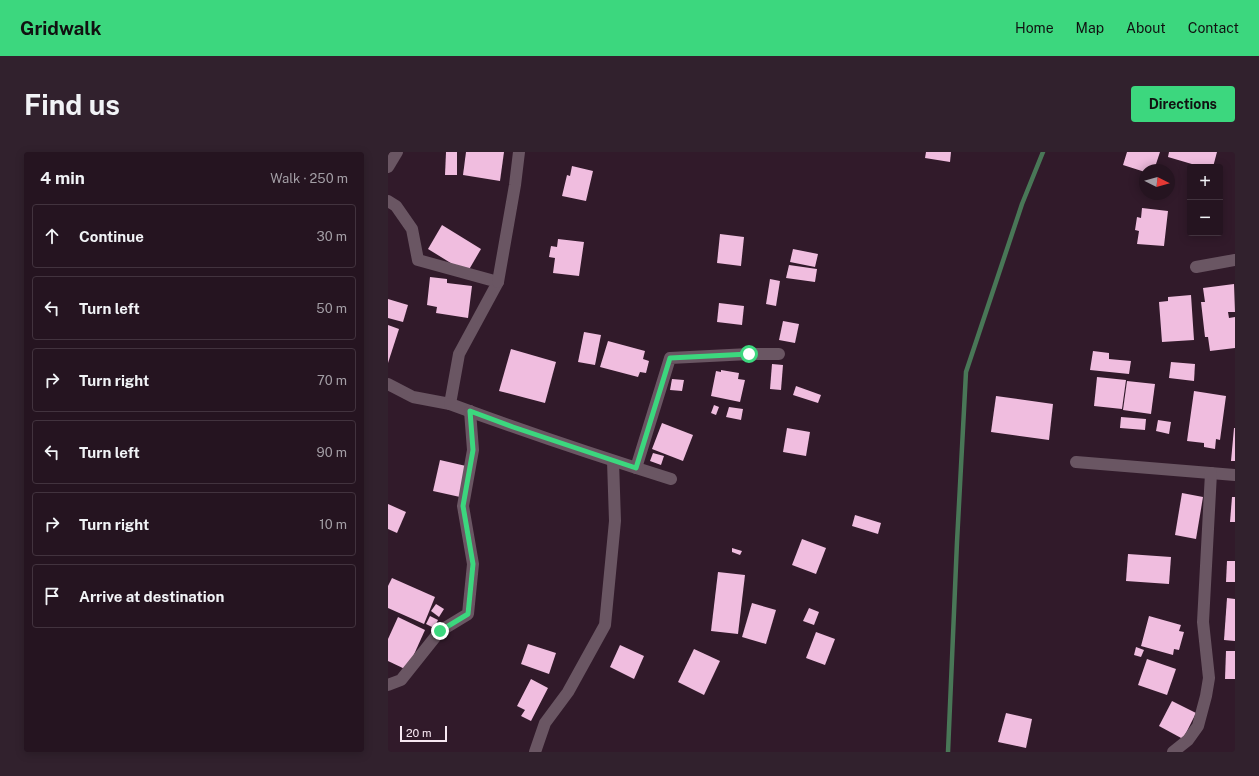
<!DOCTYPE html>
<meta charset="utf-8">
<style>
:root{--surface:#251420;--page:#31212d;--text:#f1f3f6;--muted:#a39ea5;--line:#42333e;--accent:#3cd77e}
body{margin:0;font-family:"Public Sans",sans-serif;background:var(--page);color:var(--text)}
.controls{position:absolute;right:12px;top:12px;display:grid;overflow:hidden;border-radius:4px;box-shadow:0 2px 10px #0003}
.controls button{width:36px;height:36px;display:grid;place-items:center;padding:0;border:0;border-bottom:1px solid var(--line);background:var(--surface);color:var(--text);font:20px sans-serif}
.compass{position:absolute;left:751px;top:12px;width:36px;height:36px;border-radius:50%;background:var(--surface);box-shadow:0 2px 10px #0003;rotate:96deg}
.scale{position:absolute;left:12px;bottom:10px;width:47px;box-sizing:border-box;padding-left:4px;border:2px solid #f8e8f2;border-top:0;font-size:11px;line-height:14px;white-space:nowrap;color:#f8e8f2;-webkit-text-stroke:3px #311a2a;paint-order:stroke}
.stop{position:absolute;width:12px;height:12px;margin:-9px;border:3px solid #3cd77e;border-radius:50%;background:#fff}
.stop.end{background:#3cd77e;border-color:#fff;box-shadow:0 1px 4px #0008}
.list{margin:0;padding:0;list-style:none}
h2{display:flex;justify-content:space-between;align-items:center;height:52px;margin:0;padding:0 16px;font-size:17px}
h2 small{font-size:13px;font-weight:400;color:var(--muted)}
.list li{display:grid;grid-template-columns:26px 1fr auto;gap:12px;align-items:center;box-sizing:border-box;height:64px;margin:0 8px 8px;padding:0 8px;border:1px solid var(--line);border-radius:4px}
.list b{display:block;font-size:15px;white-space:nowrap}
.list em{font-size:13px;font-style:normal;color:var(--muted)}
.icon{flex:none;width:22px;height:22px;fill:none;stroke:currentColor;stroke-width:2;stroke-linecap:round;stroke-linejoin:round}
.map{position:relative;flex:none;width:847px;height:600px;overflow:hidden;border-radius:4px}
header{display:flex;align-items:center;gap:24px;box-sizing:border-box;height:56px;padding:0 20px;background:var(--accent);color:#111}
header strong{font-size:19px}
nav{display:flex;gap:22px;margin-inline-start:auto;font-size:14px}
.intro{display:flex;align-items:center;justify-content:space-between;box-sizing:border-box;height:96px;padding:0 24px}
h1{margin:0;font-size:28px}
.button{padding:10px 18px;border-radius:4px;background:var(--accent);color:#111;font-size:14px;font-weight:700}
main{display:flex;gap:24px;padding:0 24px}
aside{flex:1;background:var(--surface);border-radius:4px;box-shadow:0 2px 10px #0003}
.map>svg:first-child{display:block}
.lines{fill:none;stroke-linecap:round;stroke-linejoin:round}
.stream{stroke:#497757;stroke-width:4.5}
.building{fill:#f0bddf}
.minor{stroke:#6a5663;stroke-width:12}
.route{stroke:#3cd77e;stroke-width:5}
</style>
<header>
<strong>Gridwalk</strong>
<nav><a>Home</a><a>Map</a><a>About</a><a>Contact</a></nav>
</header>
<div class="intro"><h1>Find us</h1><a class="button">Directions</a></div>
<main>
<aside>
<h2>4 min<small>Walk · 250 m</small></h2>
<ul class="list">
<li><svg class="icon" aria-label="ahead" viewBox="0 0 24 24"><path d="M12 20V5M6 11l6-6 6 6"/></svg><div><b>Continue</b></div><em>30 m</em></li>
<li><svg class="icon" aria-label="left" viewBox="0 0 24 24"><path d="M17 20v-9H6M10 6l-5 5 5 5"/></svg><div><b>Turn left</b></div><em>50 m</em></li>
<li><svg class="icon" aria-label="right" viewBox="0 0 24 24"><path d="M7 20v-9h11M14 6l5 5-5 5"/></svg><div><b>Turn right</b></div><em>70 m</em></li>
<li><svg class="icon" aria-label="left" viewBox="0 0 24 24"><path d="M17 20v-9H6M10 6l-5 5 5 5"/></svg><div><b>Turn left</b></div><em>90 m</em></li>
<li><svg class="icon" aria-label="right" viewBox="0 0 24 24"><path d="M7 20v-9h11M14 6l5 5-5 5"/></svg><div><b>Turn right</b></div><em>10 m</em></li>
<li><svg class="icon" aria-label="arrive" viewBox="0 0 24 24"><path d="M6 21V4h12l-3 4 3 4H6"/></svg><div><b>Arrive at destination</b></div></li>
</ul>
</aside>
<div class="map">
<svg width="847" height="600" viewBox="0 0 847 600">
<rect width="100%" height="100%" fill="#311a2a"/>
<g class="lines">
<path class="stream" d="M560 600 569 390 578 220 634 52 655 0"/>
</g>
<g class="building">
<path d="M58 0H69V23H57Z"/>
<path d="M78 0H116L112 29 75 23Z"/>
<path d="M538 0H563L562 10 537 6Z"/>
<path d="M739 0H772L766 18H757V20L735 13Z"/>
<path d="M781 0H829L825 15H814L780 5Z"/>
<path d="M184 14 205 19 198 49 174 44 179 23 182 24Z"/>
<path d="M754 56 780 59 776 94 749 92 751 79 747 78 749 65 753 66Z"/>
<path d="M54 73 93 97 79 121 40 97Z"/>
<path d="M332 82 356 85 353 114 329 111Z"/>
<path d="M170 87 196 90 191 124 165 121 167 106 161 105 163 94 169 95Z"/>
<path d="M405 97 430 102 427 115 402 110Z"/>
<path d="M401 113 429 117 427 130 398 126Z"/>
<path d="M42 125 59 127V131L84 134 80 166 48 161 49 155 39 153Z"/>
<path d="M382 127 392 129 388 154 378 152Z"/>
<path d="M846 132 847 160H840L841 166 847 165V196L822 199 820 185H817L813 150H817L815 136Z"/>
<path d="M803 143 806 188 774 190 771 150 780 149V145Z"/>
<path d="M0 147 20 153 15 170 0 166Z"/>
<path d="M331 151 356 154 354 173 329 170Z"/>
<path d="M395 169 411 172 407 191 391 188Z"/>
<path d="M0 173 11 177 0 211Z"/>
<path d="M196 180 213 183 207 213 190 210Z"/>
<path d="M220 189 257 199 255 207 261 209 258 221 252 220 250 225 212 215Z"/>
<path d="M123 197 168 210 157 251 111 239Z"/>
<path d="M705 199 721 201V207L743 209 741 222 702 218Z"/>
<path d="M783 210 807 212 806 229 781 226Z"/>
<path d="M384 212 395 213 393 238 382 237Z"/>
<path d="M333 218 351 221 350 227 357 228 352 250 323 244 328 219 333 220Z"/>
<path d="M709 225 738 228 734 257 706 254Z"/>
<path d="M284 227 296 228 294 239 282 238Z"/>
<path d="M739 229 767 232 763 262 735 258Z"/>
<path d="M408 234 433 243 430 251 405 243Z"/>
<path d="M806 239 838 244 832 288 828 287 827 297 816 295V291L799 289Z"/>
<path d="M608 244 665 252 661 288 603 280Z"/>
<path d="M326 253 331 255 328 263 323 261Z"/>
<path d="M341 255 355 257 353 268 338 265Z"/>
<path d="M733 265 758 267 757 278 732 276Z"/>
<path d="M770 268 783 270 781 282 768 279Z"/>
<path d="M274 271 305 283 295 309 264 297Z"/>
<path d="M399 276 422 280 418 304 395 300Z"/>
<path d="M846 276H847V309H843Z"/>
<path d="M265 301 276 304 273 313 262 309Z"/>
<path d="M52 308 78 314 72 345 45 339Z"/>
<path d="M794 341 815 345 808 387 787 383Z"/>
<path d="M844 345H847V370H842Z"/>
<path d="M0 352 18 360 9 381 0 377Z"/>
<path d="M467 363 493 371 490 382 464 374Z"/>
<path d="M414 387 438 396 428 422 404 413Z"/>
<path d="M344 396 354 399 352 403 344 400Z"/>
<path d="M740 402 783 405 781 432 738 429Z"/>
<path d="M839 409H847V430H838Z"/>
<path d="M330 420 357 423 350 482 323 479Z"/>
<path d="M4 426 47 445 36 472 0 456V434Z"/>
<path d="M839 446 847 447V489L836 488Z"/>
<path d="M364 451 388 458 378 492 354 485Z"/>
<path d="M48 452 56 457 51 465 43 459Z"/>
<path d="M421 456 431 460 426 473 415 469Z"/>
<path d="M42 464 50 468 46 476 38 472Z"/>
<path d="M761 464 793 473 791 479 796 480 791 498 786 497 785 503 753 494Z"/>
<path d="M10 465 37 478 19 518 0 509V487Z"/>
<path d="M428 480 447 487 437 513 418 506Z"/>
<path d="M140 492 168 501 161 522 133 512Z"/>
<path d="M232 493 256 504 246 527 222 515Z"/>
<path d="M748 495 756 498 753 505 746 503Z"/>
<path d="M306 497 332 509 316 543 290 530Z"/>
<path d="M838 499H847V527H837Z"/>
<path d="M759 507 788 517 779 543 750 533Z"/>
<path d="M143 527 160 536 143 569 133 564 137 558 129 554Z"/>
<path d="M784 549 808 561 795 587 771 574Z"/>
<path d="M618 561 644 567 638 596 610 590Z"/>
</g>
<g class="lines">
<g class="minor">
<path d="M0 15 9 0"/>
<path d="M0 49 8 54 24 77 30 108 110 130 71 202 62 252 25 245 0 232"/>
<path d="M808 115 847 108"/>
<path d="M110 130 127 33 131 0"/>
<path d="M62 252C135 279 209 304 283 327"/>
<path d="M688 310 847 323"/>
<path d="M248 316 282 206 361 202H391"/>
<path d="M0 533 13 528 52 479 80 462 85 412 75 354 85 298 82 259"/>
<path d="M147 600 157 571 180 540 217 473 227 369 225 309"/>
<path d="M785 600 800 588 810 574 818 544 821 526 815 470 823 321"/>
</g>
</g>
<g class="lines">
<path class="route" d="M52 479 80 462 85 412 75 354 85 298 82 259 125 275 248 316 282 206 361 202"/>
</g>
</svg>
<div class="controls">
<button>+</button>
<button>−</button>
</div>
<svg class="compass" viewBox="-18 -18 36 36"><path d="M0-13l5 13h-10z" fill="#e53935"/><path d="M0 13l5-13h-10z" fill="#a39ea5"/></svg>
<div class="scale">20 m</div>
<div class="stop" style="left:361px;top:202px"></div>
<div class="stop end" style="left:52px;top:479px"></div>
</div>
</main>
